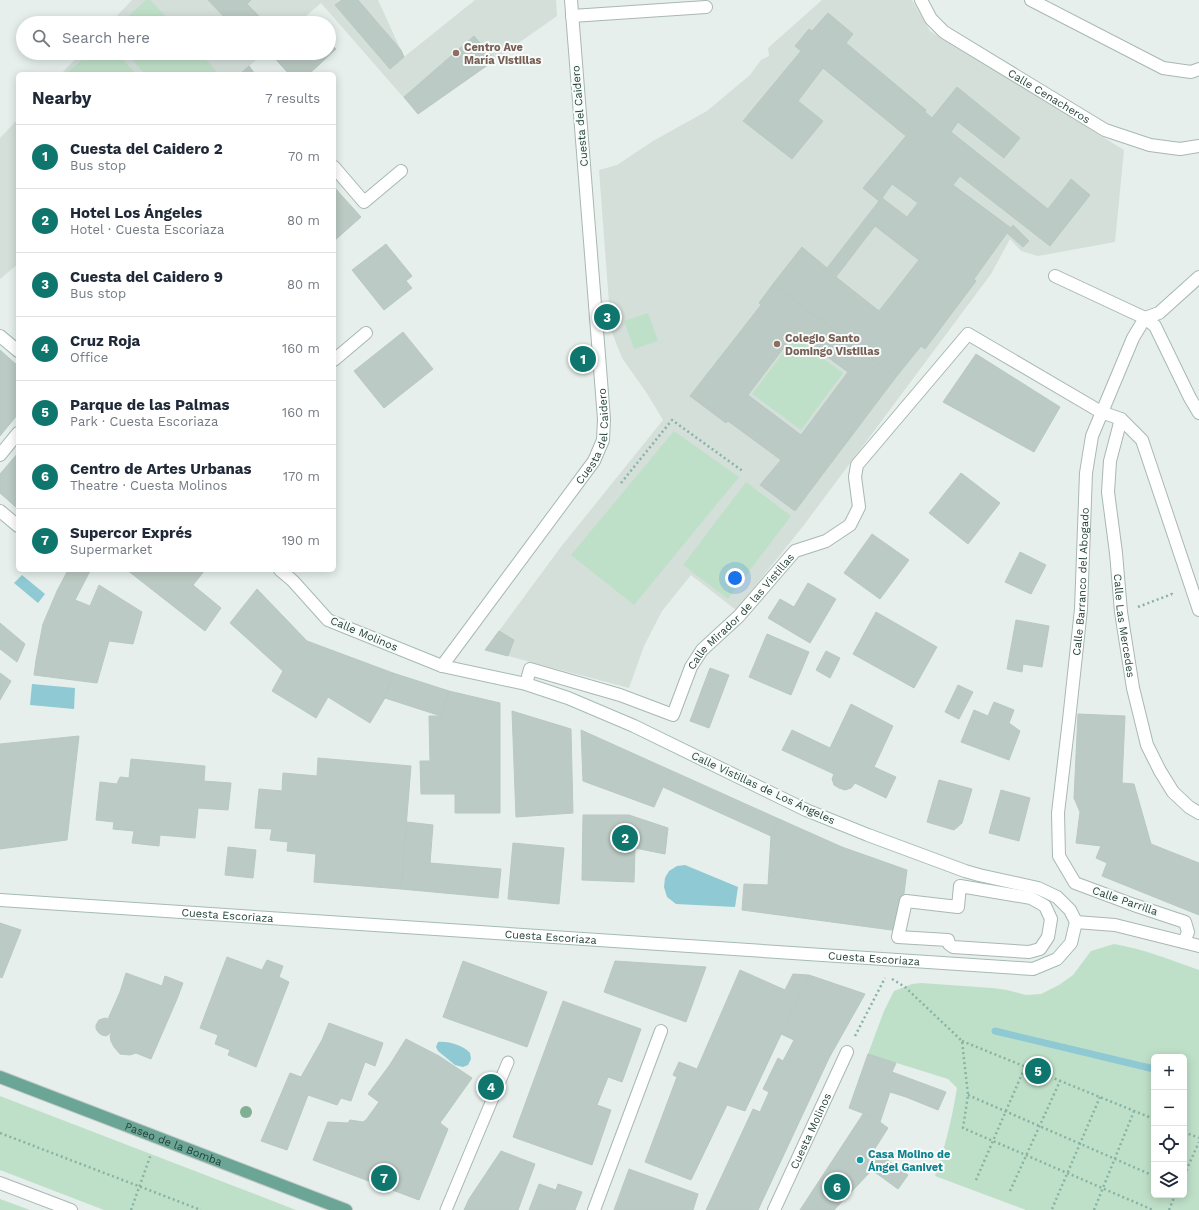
<!DOCTYPE html>
<meta charset="utf-8">
<style>
:root{--surface:#fff;--page:#f2f2f3;--text:#1f2937;--muted:#747a83;--line:#e0e1e3;--accent:#0f766e}
body{margin:0;font-family:"Work Sans",sans-serif;background:var(--page);color:var(--text)}
.controls{position:absolute;right:12px;bottom:12px;display:grid;overflow:hidden;border-radius:6px;box-shadow:0 2px 10px #0003}
.controls button{width:36px;height:36px;display:grid;place-items:center;padding:0;border:0;border-bottom:1px solid var(--line);background:var(--surface);color:var(--text);font:20px sans-serif}
.you{position:absolute;left:735px;top:578px;width:14px;height:14px;margin:-10px;border:3px solid #fff;border-radius:50%;background:#1a73e8;box-shadow:0 0 0 6px #1a73e833}
.badge{display:grid;place-items:center;width:26px;height:26px;border-radius:50%;background:var(--accent);color:#fff;font-size:13px;font-weight:700}
.pin{position:absolute;translate:-50% -50%;border:2px solid #fff;box-shadow:0 1px 4px #0006}
.list{margin:0;padding:0;list-style:none}
h2{display:flex;justify-content:space-between;align-items:center;height:52px;margin:0;padding:0 16px;font-size:17px}
h2 small{font-size:13px;font-weight:400;color:var(--muted)}
.list li{display:grid;grid-template-columns:26px 1fr auto;gap:12px;align-items:center;box-sizing:border-box;height:64px;padding:0 16px;border-top:1px solid var(--line)}
.list b{display:block;font-size:15px;white-space:nowrap}
.list p{margin:0;font-size:13px;white-space:nowrap;color:var(--muted)}
.list em{font-size:13px;font-style:normal;color:var(--muted)}
.icon{flex:none;width:22px;height:22px;fill:none;stroke:currentColor;stroke-width:2;stroke-linecap:round;stroke-linejoin:round}
.map{position:relative;flex:none;width:1199px;height:1210px;overflow:hidden}
.search{position:absolute;background:var(--surface);box-shadow:0 2px 10px #0003;left:16px;top:16px;width:320px;height:44px;display:flex;align-items:center;gap:10px;box-sizing:border-box;padding:0 14px;border-radius:22px;color:var(--muted);font-size:15px}
.panel{position:absolute;background:var(--surface);box-shadow:0 2px 10px #0003;left:16px;top:72px;width:320px;height:500px;border-radius:6px}
.map>svg:first-child{display:block}
.built{fill:#d4dfda}
.green{fill:#bfe0c8;fill-rule:evenodd}
.water{fill:#8ec9d4}
.lines{fill:none;stroke-linecap:round;stroke-linejoin:round}
.stream{stroke:#8ec9d4;stroke-width:7}
.building{fill:#bbcac4;stroke:#b8c9c2;fill-rule:evenodd}
.service-casing{stroke:#a8b8b2;stroke-width:13}
.pedestrian-casing{stroke:#a8b8b2;stroke-width:14}
.minor-casing{stroke:#a8b8b2;stroke-width:14}
.tertiary-casing{stroke:#a8b8b2;stroke-width:14}
.secondary-casing{stroke:#a4bbb3;stroke-width:14}
.primary-casing{stroke:#c2cac8;stroke-width:14}
.path{stroke:#86b3a5;stroke-width:2.5;stroke-dasharray:2 3;stroke-linecap:butt}
.service{stroke:#fff;stroke-width:11}
.pedestrian{stroke:#fff;stroke-width:12}
.minor{stroke:#fff;stroke-width:12}
.tertiary{stroke:#fff;stroke-width:12}
.secondary{stroke:#fff;stroke-width:12}
.primary{stroke:#6aa596;stroke-width:12}
.tree{fill:#80af93}
.education-dot{fill:#8d6e63;stroke:#f7fbf9;stroke-width:1.5}
.culture-dot{fill:#0f9aa8;stroke:#f7fbf9;stroke-width:1.5}
.labels{text-anchor:middle;dominant-baseline:central;stroke-width:4;stroke-linejoin:round;paint-order:stroke}
.education-label{font-size:11px;font-weight:bold;fill:#785e54;stroke:#f7fbf9;text-anchor:start}
.street-label{font-size:11px;fill:#24423a;stroke:#f7fbf9}
.culture-label{font-size:11px;font-weight:bold;fill:#0d838f;stroke:#f7fbf9;text-anchor:start}
</style>
<div class="map">
<svg width="1199" height="1210" viewBox="0 0 1199 1210">
<rect width="100%" height="100%" fill="#e6efeb"/>
<g class="built">
<path d="M132 0H378L404 57 475 0H556L557 16 418 114 321 3 298 23H110Z"/>
<path d="M822 0H912L930 31 1124 150 1115 242 1038 256 1021 251 1010 239 991 274 804 525 736 610 691 575 662 611 644 646 629 688 485 650 560 548 663 420 646 392 622 358 611 330 599 170 617 165 653 141 707 111 750 75 761 60 769 56 768 48Z"/>
<path d="M81 53H264L240 74H61Z"/>
<path d="M18 119V264L0 279V138Z"/>
</g>
<g class="green">
<path d="M146 0H150L172 23H121Z"/>
<path d="M90 53H117L136 74H66Z"/>
<path d="M126 53H200L216 71 213 74H145Z"/>
<path d="M648 313 658 341 634 349 624 321Z"/>
<path d="M795 337 843 373 801 430 752 394Z"/>
<path d="M674 431 739 477 634 605 571 555Z"/>
<path d="M746 482 791 516 728 599 683 565Z"/>
<path d="M1114 944C1144 949 1171 960 1199 970V1210H1026L935 1176C945 1148 952 1118 957 1088L948 1079 868 1054 884 1011 894 991 912 984 921 983 992 988 1007 990 1026 995 1041 994 1059 985 1073 975 1091 951ZM1154 1057H1184V1195H1154Z"/>
<path d="M0 1096 296 1210H104L0 1170Z"/>
<path d="M0 1199 30 1210H0Z"/>
</g>
<g class="water">
<path d="M22 575 45 594 38 603 14 583Z"/>
<path d="M32 684 75 688 74 709 30 705Z"/>
<path d="M685 865 738 887 735 907 676 904 667 897 664 887 665 878 669 871 677 866Z"/>
<path d="M438 1042C449 1041 462 1045 470 1053L471 1059 468 1065 463 1067 455 1065 438 1051 436 1047Z"/>
</g>
<g class="lines">
<path class="stream" d="M995 1031 1154 1069"/>
</g>
<g class="building">
<path d="M208 0H251L247 4 263 20 259 23H230Z"/>
<path d="M342 0H358L401 50 404 57 390 69 335 5Z"/>
<path d="M828 13 853 34 846 43 926 110 925 112 932 118 957 87 1020 138 1004 158 958 122 951 132 1048 209 1071 179 1090 195 1050 246 960 176 953 185 1011 228 1013 225 1029 241 1023 247 1007 233 974 279 976 281 925 349 921 346 896 377 773 284 802 247 827 268 879 201 863 188 906 136 823 68 798 101 823 121 792 159 743 121 801 51 795 46 809 29 812 31ZM892 184 918 203 907 217 882 198ZM875 226 919 260 879 311 836 277Z"/>
<path d="M474 36 495 60 418 114 404 97Z"/>
<path d="M329 42 336 49 309 74H289L271 54 272 53H329Z"/>
<path d="M249 66 255 74H240Z"/>
<path d="M334 187 361 217 334 241Z"/>
<path d="M386 244 412 276 406 281 412 288 384 310 352 270Z"/>
<path d="M773 284 896 377 795 511 760 485 781 460 728 421 726 423 690 396 761 305 759 303ZM795 333 848 372 801 435 748 395Z"/>
<path d="M403 332 433 369 384 408 354 371Z"/>
<path d="M0 350 18 366V414L0 436Z"/>
<path d="M976 354 1060 407 1034 452 943 402Z"/>
<path d="M18 453V509L0 493V474Z"/>
<path d="M961 473 1000 503 968 544 929 513Z"/>
<path d="M872 534 909 560 880 599 844 573Z"/>
<path d="M1020 552 1046 565 1031 594 1005 582Z"/>
<path d="M68 570 90 571 75 600 90 606 99 585 142 612 133 644 109 641 97 683 34 675 36 660 43 624 57 591Z"/>
<path d="M127 570H205L193 585 221 608 205 631Z"/>
<path d="M808 583 836 599 810 643 768 618 780 599 794 607Z"/>
<path d="M257 589 307 641 393 673 385 698 370 723 328 697 316 718 272 691 283 671 230 623Z"/>
<path d="M876 612 937 647 914 688 853 654Z"/>
<path d="M1016 620 1049 626 1042 667 1023 664 1022 672 1007 669Z"/>
<path d="M0 623 25 644 17 662 0 649Z"/>
<path d="M499 631 514 640 508 656 485 650Z"/>
<path d="M767 634 809 652 791 695 749 677Z"/>
<path d="M826 651 840 658 830 678 816 670Z"/>
<path d="M710 668 729 675 709 728 690 721Z"/>
<path d="M0 673 11 681 4 693 0 690Z"/>
<path d="M393 673 449 691 441 716 385 698Z"/>
<path d="M958 685 973 692 959 719 945 712Z"/>
<path d="M0 690 4 693 0 700Z"/>
<path d="M449 691 500 703V813H455V794H421L420 761H430L429 716H441Z"/>
<path d="M994 702 1014 710 1009 723 1020 731 1009 760 961 742 974 710 988 716Z"/>
<path d="M851 704 893 726 874 767 896 777 886 798 855 783 851 788 845 790 839 788 834 785 832 779 834 774 782 750 792 730 830 748Z"/>
<path d="M512 711 571 729 573 813 516 817Z"/>
<path d="M1078 714 1125 716 1122 783 1134 784 1151 844 1199 863V915L1102 876 1107 863 1096 858 1101 846 1076 843 1080 812 1074 798Z"/>
<path d="M581 730 779 819 771 836 663 787 654 807 583 781Z"/>
<path d="M79 736 67 840 0 849V744Z"/>
<path d="M318 758 411 766 401 889 314 882 316 854 287 851 288 842 270 840 272 829 255 828 259 789 282 791 283 773 317 776Z"/>
<path d="M131 759 205 766 204 781 231 783 228 810 198 808 195 838 160 835 159 846 132 843 134 831 113 829 114 822 96 820 100 782 117 784 120 777 129 778Z"/>
<path d="M939 780 972 789 962 823 954 830 927 822Z"/>
<path d="M1001 790 1030 798 1019 841 989 833Z"/>
<path d="M583 815H629L668 828 665 854 635 848 634 882 582 880Z"/>
<path d="M779 819 842 847 907 870 899 931 742 910 744 884 768 885 771 836Z"/>
<path d="M407 822 433 825 430 863 501 869 498 898 401 889Z"/>
<path d="M513 843 564 848 559 904 508 899Z"/>
<path d="M228 847 256 850 253 878 225 875Z"/>
<path d="M0 923 21 930 2 978 0 977Z"/>
<path d="M227 957 262 970 267 960 283 966 279 977 289 982 256 1067 228 1055 230 1050 215 1044 218 1035 200 1028Z"/>
<path d="M463 961 547 992 527 1047 443 1017Z"/>
<path d="M615 961 706 967 686 1022 604 992Z"/>
<path d="M740 970 785 990 793 974 809 975 745 1111 727 1105 691 1180 645 1162 677 1077 673 1075 679 1062 697 1069Z"/>
<path d="M126 973 162 986 165 976 183 983 177 999 151 1059 136 1053 130 1055 120 1054 114 1047 111 1041 110 1036 112 1032 106 1036 102 1035 99 1033 96 1029V1025L99 1020 105 1018 108 1019 120 992Z"/>
<path d="M809 975 865 994 829 1058 758 1210H706L753 1109 760 1112 769 1092 763 1089 778 1058 783 1061 794 1040 781 1034Z"/>
<path d="M563 1001 641 1029 622 1082 608 1077 597 1105 611 1110 592 1165 513 1137Z"/>
<path d="M329 1023 383 1043 375 1066 365 1062 351 1101 341 1098 337 1105 308 1095 287 1150 261 1141 290 1073 301 1077 322 1040Z"/>
<path d="M406 1039 439 1056 472 1078 440 1123 448 1129 419 1200 313 1160 328 1122 348 1123 350 1120 363 1122 366 1120 379 1102 368 1094 389 1066Z"/>
<path d="M868 1054 896 1063 892 1072 946 1092 938 1110 906 1097 890 1092 880 1122 873 1117 849 1108Z"/>
<path d="M863 1114 873 1117 888 1128 874 1150 908 1175 898 1189 872 1170 834 1210H800Z"/>
<path d="M501 1151 535 1164 518 1210H464L469 1199Z"/>
<path d="M629 1169 698 1194 693 1210H614Z"/>
<path d="M539 1184 556 1190 558 1184 582 1192 575 1210H529Z"/>
</g>
<g class="lines">
<g class="service-casing">
<path id="service" d="M446 1210 508 1062"/>
</g>
<g class="pedestrian-casing">
<g id="pedestrian">
<path d="M334 167 364 202 401 171"/>
<path d="M960 886 1031 898 1045 906 1051 919 1048 937 1040 949 1029 952 953 947 949 944 948 940 898 937 906 901 958 907Z"/>
<path d="M0 1183 71 1210"/>
</g>
</g>
<g class="minor-casing">
<g id="minor">
<path id="s1" d="M921 0 931 19 944 32 1105 130 1150 145 1180 149 1199 146"/>
<path d="M572 16 706 7"/>
<path d="M1055 276 1145 318 1155 326 1190 398 1199 413"/>
<path d="M334 360 366 333"/>
<path id="s2" d="M1121 419 1110 461 1108 492 1116 553 1121 612 1133 688 1147 745 1160 771 1173 792 1189 807 1199 813"/>
<path d="M0 511 18 526"/>
<path id="s3" d="M526 684 530 669 620 695 673 715 691 667 702 650 739 616 795 551 826 541 850 525 859 507 855 477 857 465 968 334 1101 412 1121 419 1142 440 1199 610"/>
<path id="s4" d="M1184 942 1188 932 1185 922 1134 905 1075 883 1059 856 1058 813 1069 720 1081 609 1086 473 1092 436 1133 338 1145 318 1159 313 1199 277"/>
<path d="M594 1210 661 1031"/>
<path id="s5" d="M774 1210 847 1052"/>
</g>
</g>
<g class="tertiary-casing">
<g id="tertiary">
<path d="M1031 0 1163 68 1191 72 1199 69"/>
<path id="s6" d="M442 666 594 461 603 440 604 419 571 0"/>
<path d="M1076 922 1115 925 1199 946"/>
</g>
</g>
<g class="secondary-casing">
<g id="secondary">
<path d="M0 336 18 351"/>
<path d="M0 455 18 433"/>
<path id="s7" d="M0 900 1033 969 1057 959 1071 943 1076 922 1070 910 1057 897 1038 888 979 875 965 871 868 835 806 810 634 726 568 698 526 684 442 666 328 620 293 581 280 570"/>
</g>
</g>
<g class="primary-casing">
<g id="primary">
<path id="s8" d="M0 1077 346 1210"/>
</g>
</g>
<g class="path">
<path d="M621 483 672 420 744 472"/>
<path d="M1138 607 1172 594 1174 597"/>
<path d="M892 979 905 987 962 1041 968 1095 963 1128 1153 1210"/>
<path d="M855 1036 885 978"/>
<path d="M962 1041 1154 1119"/>
<path d="M968 1095 1154 1176"/>
<path d="M1184 1132 1199 1138"/>
<path d="M0 1133 201 1210"/>
<path d="M1184 1175 1199 1142"/>
<path d="M976 1180 1025 1067"/>
<path d="M1010 1191 1060 1081"/>
<path d="M1052 1209 1100 1097"/>
<path d="M131 1210 151 1154"/>
<path d="M1094 1210 1134 1111"/>
<path d="M1169 1210 1175 1195"/>
</g>
<use href="#service" class="service"/>
<use href="#pedestrian" class="pedestrian"/>
<use href="#minor" class="minor"/>
<use href="#tertiary" class="tertiary"/>
<use href="#secondary" class="secondary"/>
<use href="#primary" class="primary"/>
</g>
<circle class="tree" cx="246" cy="1112" r="6"/>
<g class="education-dot">
<circle cx="456" cy="53" r="4"/>
<circle cx="777" cy="344" r="4"/>
</g>
<circle class="culture-dot" cx="860" cy="1160" r="4"/>
<g class="labels">
<g class="education-label">
<text x="464" y="47">Centro Ave<tspan x="464" dy="13">María Vistillas</tspan></text>
<text x="785" y="338">Colegio Santo<tspan x="785" dy="13">Domingo Vistillas</tspan></text>
</g>
<g class="street-label">
<text stroke="none"><textPath href="#s1" startOffset="163">Calle Cenacheros</textPath></text>
<text transform="translate(580 116) rotate(-95)">Cuesta del Caidero</text>
<text stroke="none"><textPath href="#s6" startOffset="279">Cuesta del Caidero</textPath></text>
<text stroke="none"><textPath href="#s4" startOffset="445">Calle Barranco del Abogado</textPath></text>
<text stroke="none"><textPath href="#s3" startOffset="292">Calle Mirador de las Vistillas</textPath></text>
<text stroke="none"><textPath href="#s2" startOffset="209">Calle Las Mercedes</textPath></text>
<text transform="translate(364 634) rotate(23)">Calle Molinos</text>
<text transform="translate(763 788) rotate(25)">Calle Vistillas de Los Ángeles</text>
<text transform="translate(1125 901) rotate(19)">Calle Parrilla</text>
<text stroke="none"><textPath href="#s7" startOffset="228">Cuesta Escoriaza</textPath></text>
<text stroke="none"><textPath href="#s7" startOffset="552">Cuesta Escoriaza</textPath></text>
<text stroke="none"><textPath href="#s7" startOffset="876">Cuesta Escoriaza</textPath></text>
<text stroke="none"><textPath href="#s5" startOffset="87">Cuesta Molinos</textPath></text>
<text stroke="none"><textPath href="#s8" startOffset="186">Paseo de la Bomba</textPath></text>
</g>
<g class="culture-label">
<text x="868" y="1154">Casa Molino de<tspan x="868" dy="13">Ángel Ganivet</tspan></text>
</g>
</g>
</svg>
<div class="controls">
<button>+</button>
<button>−</button>
<button><svg class="icon" aria-label="locate" viewBox="0 0 24 24"><circle cx="12" cy="12" r="6"/><path d="M12 2v4M12 18v4M2 12h4M18 12h4"/></svg></button>
<button><svg class="icon" aria-label="layers" viewBox="0 0 24 24"><path d="M12 4l9 5-9 5-9-5zM3 14l9 5 9-5"/></svg></button>
</div>
<div class="you"></div>
<div class="pin badge" style="left:583px;top:359px">1</div>
<div class="pin badge" style="left:625px;top:838px">2</div>
<div class="pin badge" style="left:607px;top:317px">3</div>
<div class="pin badge" style="left:491px;top:1087px">4</div>
<div class="pin badge" style="left:1038px;top:1071px">5</div>
<div class="pin badge" style="left:837px;top:1187px">6</div>
<div class="pin badge" style="left:384px;top:1178px">7</div>
<div class="search"><svg class="icon" aria-label="search" viewBox="0 0 24 24"><circle cx="10" cy="10" r="6"/><path d="M15 15l6 6"/></svg>Search here</div>
<section class="panel">
<h2>Nearby<small>7 results</small></h2>
<ul class="list">
<li><span class="badge">1</span><div><b>Cuesta del Caidero 2</b><p>Bus stop</p></div><em>70 m</em></li>
<li><span class="badge">2</span><div><b>Hotel Los Ángeles</b><p>Hotel · Cuesta Escoriaza</p></div><em>80 m</em></li>
<li><span class="badge">3</span><div><b>Cuesta del Caidero 9</b><p>Bus stop</p></div><em>80 m</em></li>
<li><span class="badge">4</span><div><b>Cruz Roja</b><p>Office</p></div><em>160 m</em></li>
<li><span class="badge">5</span><div><b>Parque de las Palmas</b><p>Park · Cuesta Escoriaza</p></div><em>160 m</em></li>
<li><span class="badge">6</span><div><b>Centro de Artes Urbanas</b><p>Theatre · Cuesta Molinos</p></div><em>170 m</em></li>
<li><span class="badge">7</span><div><b>Supercor Exprés</b><p>Supermarket</p></div><em>190 m</em></li>
</ul>
</section>
</div>
